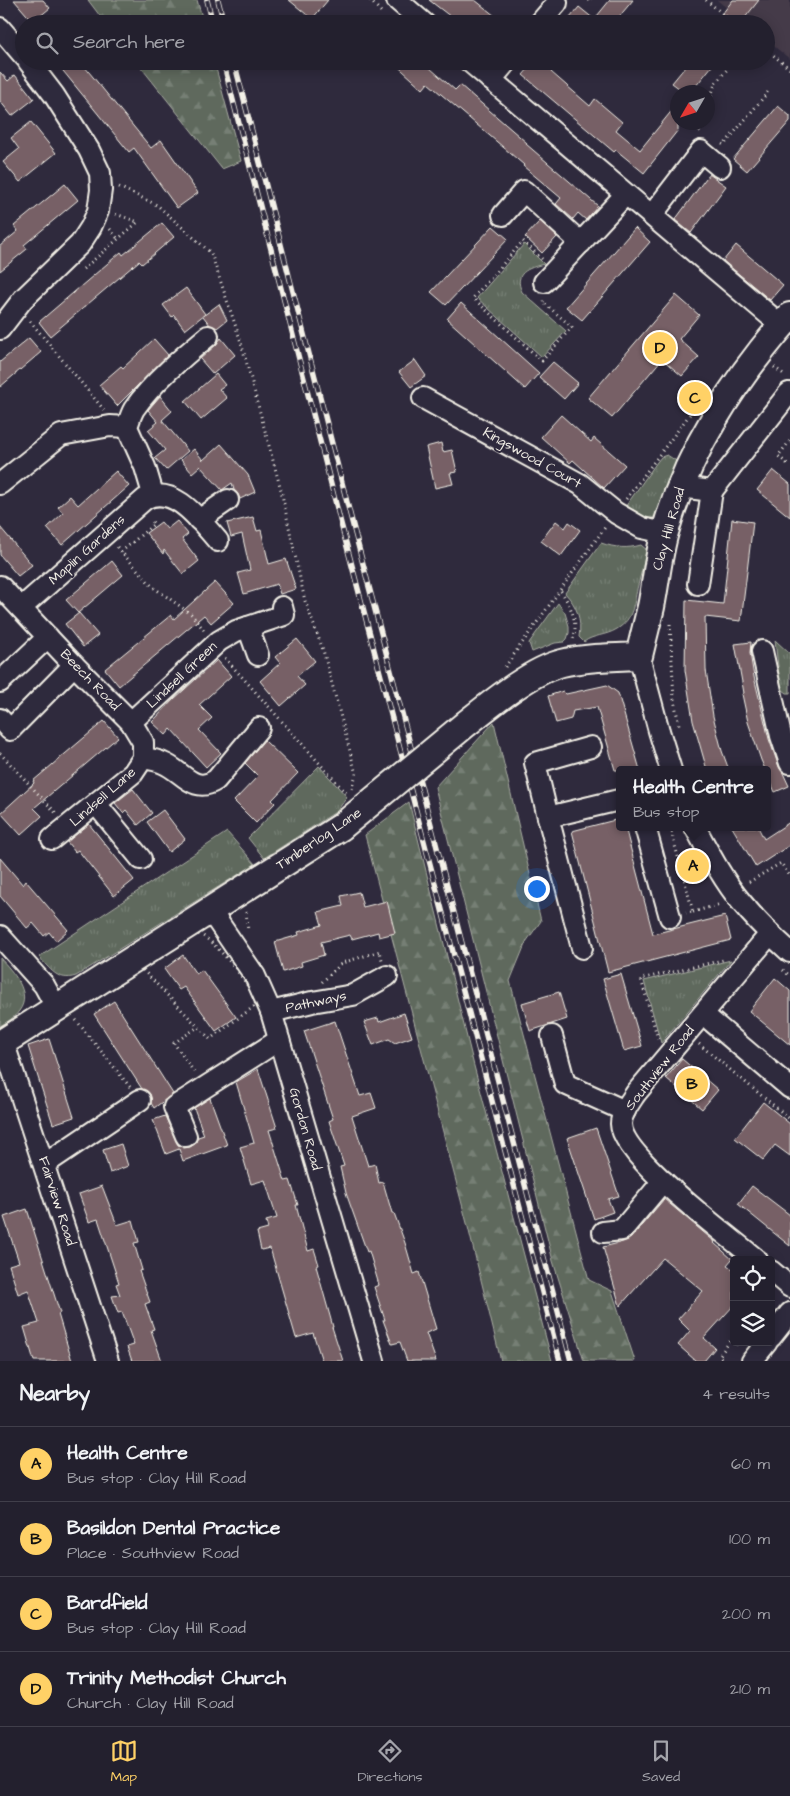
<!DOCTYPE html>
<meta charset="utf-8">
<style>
:root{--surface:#23202e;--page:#2f2d3a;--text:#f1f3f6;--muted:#a3a3aa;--line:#403e4a;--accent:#ffd166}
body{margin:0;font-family:"Architects Daughter",sans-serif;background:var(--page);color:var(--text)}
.controls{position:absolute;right:15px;bottom:15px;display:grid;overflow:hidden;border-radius:5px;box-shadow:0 2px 12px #0003}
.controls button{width:45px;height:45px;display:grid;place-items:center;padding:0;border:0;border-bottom:1px solid var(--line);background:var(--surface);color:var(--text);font:25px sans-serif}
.compass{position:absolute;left:670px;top:85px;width:45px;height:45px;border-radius:50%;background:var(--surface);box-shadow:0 2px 12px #0003;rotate:231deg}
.you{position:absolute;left:536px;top:888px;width:18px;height:18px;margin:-12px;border:4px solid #fff;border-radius:50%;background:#1a73e8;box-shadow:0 0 0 8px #1a73e833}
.badge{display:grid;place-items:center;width:32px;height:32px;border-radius:50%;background:var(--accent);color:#111;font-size:16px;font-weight:700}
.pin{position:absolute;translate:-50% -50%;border:2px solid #fff;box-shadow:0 1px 5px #0006}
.popup{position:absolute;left:616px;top:766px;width:155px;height:65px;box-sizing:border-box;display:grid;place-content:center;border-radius:5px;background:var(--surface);filter:drop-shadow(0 1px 4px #0005);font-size:16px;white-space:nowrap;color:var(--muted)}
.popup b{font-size:19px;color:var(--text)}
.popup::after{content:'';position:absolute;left:50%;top:100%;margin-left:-10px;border:10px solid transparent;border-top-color:var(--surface)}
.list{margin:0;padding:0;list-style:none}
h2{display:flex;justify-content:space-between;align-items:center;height:65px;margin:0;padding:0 20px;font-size:21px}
h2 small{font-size:16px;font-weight:400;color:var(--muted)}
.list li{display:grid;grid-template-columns:32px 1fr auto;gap:15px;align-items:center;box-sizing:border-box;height:75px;padding:0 20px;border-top:1px solid var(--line)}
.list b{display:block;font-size:19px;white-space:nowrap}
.list p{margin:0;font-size:16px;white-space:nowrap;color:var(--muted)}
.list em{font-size:16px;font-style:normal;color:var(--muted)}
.icon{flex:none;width:28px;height:28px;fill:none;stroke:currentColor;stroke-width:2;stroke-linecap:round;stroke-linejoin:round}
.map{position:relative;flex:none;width:790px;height:1361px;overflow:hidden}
.search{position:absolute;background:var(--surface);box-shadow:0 2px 12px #0003;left:15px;right:15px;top:15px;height:55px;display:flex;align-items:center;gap:12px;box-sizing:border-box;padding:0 18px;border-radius:28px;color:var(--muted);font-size:19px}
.sheet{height:365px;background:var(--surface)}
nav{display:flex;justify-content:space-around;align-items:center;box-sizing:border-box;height:70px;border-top:1px solid var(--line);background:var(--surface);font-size:14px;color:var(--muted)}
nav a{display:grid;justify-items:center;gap:2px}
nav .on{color:var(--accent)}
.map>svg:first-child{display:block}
.built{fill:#453a49}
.grass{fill:url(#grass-tufts);stroke:#a9ada2}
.forest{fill:url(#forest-firs);stroke:#a9ada2}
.building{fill:#776066;stroke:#f4f1e8}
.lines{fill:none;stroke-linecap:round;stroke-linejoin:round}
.minor-casing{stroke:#f4f1e8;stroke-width:24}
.major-casing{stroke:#f4f1e8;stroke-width:30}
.path{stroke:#f4f1e8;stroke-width:3;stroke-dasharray:1 4;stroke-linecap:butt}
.minor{stroke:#2f2a3d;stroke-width:20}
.major{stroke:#2f2a3d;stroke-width:26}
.rail-casing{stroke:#f4f1e8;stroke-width:5.5}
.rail{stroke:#2f2a3d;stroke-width:4;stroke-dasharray:11;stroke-linecap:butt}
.major-bridge-casing{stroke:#f4f1e8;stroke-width:30;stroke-linecap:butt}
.major-bridge{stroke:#2f2a3d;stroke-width:26}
.labels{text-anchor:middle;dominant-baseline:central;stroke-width:4;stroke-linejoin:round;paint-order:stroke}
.street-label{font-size:14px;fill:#f4f1e8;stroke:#2f2a3d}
</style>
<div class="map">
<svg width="790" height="1361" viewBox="0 0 790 1361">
<defs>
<pattern id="grass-tufts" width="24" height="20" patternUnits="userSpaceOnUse" patternTransform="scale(1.25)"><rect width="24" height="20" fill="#5e695d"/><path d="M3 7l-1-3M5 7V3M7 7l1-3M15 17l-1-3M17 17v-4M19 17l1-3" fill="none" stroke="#767f74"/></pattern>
<pattern id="forest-firs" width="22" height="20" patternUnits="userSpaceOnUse" patternTransform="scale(1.25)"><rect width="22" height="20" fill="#5e695d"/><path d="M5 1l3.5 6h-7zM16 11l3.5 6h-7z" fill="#767f74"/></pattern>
</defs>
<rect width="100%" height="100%" fill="#2f2a3d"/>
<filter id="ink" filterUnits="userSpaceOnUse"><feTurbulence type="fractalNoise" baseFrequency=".02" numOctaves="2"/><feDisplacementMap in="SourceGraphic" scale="10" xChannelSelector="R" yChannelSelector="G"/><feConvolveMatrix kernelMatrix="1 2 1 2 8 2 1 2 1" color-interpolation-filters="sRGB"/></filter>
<g filter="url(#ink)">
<path class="built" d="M717 0H790V59L766 40V24H746Z"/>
<g class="grass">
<path d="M524 244 544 264C528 268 513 273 522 292L566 331 542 357 477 298Z"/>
<path d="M667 455 678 462 667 486 657 515 649 520 623 510 657 462 661 457Z"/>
<path d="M601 543C616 548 627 549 641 545L647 550C644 562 641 573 638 585 634 602 634 619 617 629 606 636 592 635 584 642L579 637C582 619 577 606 565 593Z"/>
<path d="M558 603 565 613 569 626V633L567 639 564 642 555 643 532 652 529 643Z"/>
<path d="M775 640 790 654V693H787L783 690 780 684Z"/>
<path d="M319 766 347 797 337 811 264 858 248 838Z"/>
<path d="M227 832 255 864 76 976C58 982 50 969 39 957Z"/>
<path d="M0 958C12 971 33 993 19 1011 14 1018 7 1022 0 1026Z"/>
<path d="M731 960 661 1043 644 981Z"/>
</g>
<g class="forest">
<path d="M88 0H197L204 24H106Z"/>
<path d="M136 61H214L241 161 222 169Z"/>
<path d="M494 722 541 921 526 942 510 981 589 1280 612 1291 635 1361H584L553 1261 435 787Z"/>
<path d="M409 802 474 1066 552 1361H501L468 1227 365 835Z"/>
</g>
<g class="building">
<path d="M14 0H43L50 8 33 22Z"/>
<path d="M289 0H328L312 19Z"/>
<path d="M429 0H475L505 24H464L452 15 451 17Z"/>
<path d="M610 0H633L613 24H606L597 16Z"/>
<path d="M733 0H759L740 24H714Z"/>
<path d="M579 7 600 24H565Z"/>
<path d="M55 61H80L151 148 161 140 198 193 177 208 134 148 129 152Z"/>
<path d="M392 61H422L455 90 460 85 527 143 526 144 598 206 586 220 578 213 573 219 556 204 561 198 523 166 524 165 428 83 423 89Z"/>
<path d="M535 61H560L551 72 590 106 595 99 622 122 616 130 640 150 678 103V130L644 173 616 150 614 152 523 75Z"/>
<path d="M690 61H716L691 92H684L672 83Z"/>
<path d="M0 72 8 81 15 75 34 99 12 116 0 101Z"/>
<path d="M778 106 790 116V121L747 171 733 159Z"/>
<path d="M31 122 56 153 20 182 3 162 19 149 11 138Z"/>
<path d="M709 174 726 186 691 233 675 220Z"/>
<path d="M65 184 78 200 24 245 27 249 0 271V246L18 231 14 226Z"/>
<path d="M540 221 557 237 542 253 525 237Z"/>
<path d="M162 223 174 237 142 264 139 261 50 336 39 322 121 252 123 255Z"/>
<path d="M493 226 508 239 446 305 431 292Z"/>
<path d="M635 228 650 242 582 320 566 307Z"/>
<path d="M736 245 783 285 770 300 723 261Z"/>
<path d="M186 288 205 314 185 330 174 315 172 317 163 305Z"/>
<path d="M676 295 699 315 679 339 699 357 682 376 662 359 612 418 588 398Z"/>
<path d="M461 303 539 373 525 389 447 319Z"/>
<path d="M219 304 227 320 217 328 210 325 203 316Z"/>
<path d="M29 338 41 352 0 387V362Z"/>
<path d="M221 338 235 355 213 374 200 359 216 345Z"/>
<path d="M154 339 168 355 117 406 99 385 121 366 123 368Z"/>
<path d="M415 360 426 376 411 387 399 372Z"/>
<path d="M553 362 578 383 564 399 539 377Z"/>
<path d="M216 374 225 385 219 389 227 398 201 420 185 401Z"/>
<path d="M160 396 172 411 162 420 188 451 166 470 155 458 165 450 148 430 158 422 148 410Z"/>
<path d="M561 415 591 442 594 438 625 465 604 488 573 460 570 463 541 437Z"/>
<path d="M441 443 443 452 452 450 457 472 450 473 453 484 435 488 426 447Z"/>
<path d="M221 444 248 475 255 492 240 499 238 494 234 490 232 483 222 490 200 466 192 473 181 460 194 449 203 460Z"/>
<path d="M773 470 790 484V517L757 490Z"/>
<path d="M116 471 129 486 62 545 47 528 63 513 58 507 70 496 78 505Z"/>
<path d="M253 517 257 531 261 530 269 564 286 559 296 589 280 594 277 584 244 594 238 573 250 570 242 534 231 537 227 523Z"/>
<path d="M732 519 753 522 741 621 705 617 706 670 713 716 722 751 729 770H707L693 721 685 670 686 600 723 604Z"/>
<path d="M177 521 188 534 182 539 199 561 183 574 164 550 163 554 146 533 161 522 167 529Z"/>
<path d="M556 521 565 528 569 522 580 530 561 556 541 541Z"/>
<path d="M0 527 32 565 18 576 0 555Z"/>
<path d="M112 561 123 575 78 613 66 600Z"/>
<path d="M215 582 234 603 211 623 204 615 119 686 105 669 171 615 174 619Z"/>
<path d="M79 613 98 635 83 647 65 624Z"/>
<path d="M297 639 315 661 297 676 305 685 281 706 260 681 280 663 275 657Z"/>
<path d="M751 642 750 653 754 677 769 739 779 767 783 773 789 786 775 792 761 760 748 722 742 694 744 693 735 644Z"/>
<path d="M217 660 231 676 199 705 212 718 199 730 221 753 206 767 171 729 166 735 152 722 174 699Z"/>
<path d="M607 685 618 693 640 770H615L597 707 573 711 571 719 556 723 548 696 563 691 566 694Z"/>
<path d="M104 721 118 737 34 808 42 816 21 835 1 813 34 783 33 781Z"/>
<path d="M264 740 298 773 272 800 275 803 256 823 234 801 258 776 245 763Z"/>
<path d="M133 789 152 813 138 825 126 810 123 813 115 803Z"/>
<path d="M163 810 185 839 169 852 147 822Z"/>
<path d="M619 819V827H625L653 934 725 916 731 940 608 972 572 831Z"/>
<path d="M790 822V845L756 867 732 827H758L764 839Z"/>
<path d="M89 824 134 880 114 896 78 850 75 852 67 842Z"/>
<path d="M0 858 23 885 26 881 68 930 56 941 49 932 44 936 33 923 27 928 0 896Z"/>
<path d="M359 892 363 907 387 901 395 933 379 937 378 932 352 939 350 935 321 942 324 955 301 962 302 966 283 972 275 942 299 935 298 932 322 925 318 912 343 906 341 896Z"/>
<path d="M183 955 196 974 202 970 236 1017 216 1031 184 987 179 990 164 969Z"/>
<path d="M621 974 642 1046 624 1051 603 979Z"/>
<path d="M775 978 790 991V1045L749 1011Z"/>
<path d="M559 992 567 1019 530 1031 522 1003Z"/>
<path d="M114 1001 173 1094 154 1108 151 1103 150 1094 142 1089 94 1014Z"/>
<path d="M404 1013 412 1037 395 1043 389 1039 373 1045 364 1022 378 1018 379 1022Z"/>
<path d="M335 1021 360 1096 371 1093 376 1108 352 1116 368 1166 375 1164 379 1183 383 1182 392 1213H394L405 1243 414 1274 419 1272 436 1329 426 1333 436 1361H407L400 1342 392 1344 383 1320H385L374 1287 379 1285 369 1251 367 1252 346 1193 340 1167 344 1166 329 1121 333 1119 304 1031Z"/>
<path d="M49 1039 74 1117 53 1124 28 1046Z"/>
<path d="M682 1059 718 1090 702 1109 666 1078Z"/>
<path d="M258 1069 277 1128 269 1130 285 1181 290 1180 298 1205H296L308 1251 314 1249 319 1265 316 1266 333 1327H332L343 1361H322L313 1333 296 1338 270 1248 261 1250 257 1232 268 1229 266 1221 277 1218 265 1180 251 1184 240 1147 254 1143 236 1082Z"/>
<path d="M210 1098 227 1145 183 1161 179 1149 166 1154 153 1120 165 1116 178 1145 184 1148 190 1147 195 1144 198 1137 204 1135 194 1108Z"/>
<path d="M763 1102 790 1124V1156L775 1145 763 1160 735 1138Z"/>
<path d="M596 1128 619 1196 608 1199 613 1212 594 1219 567 1138Z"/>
<path d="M121 1144 128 1166 110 1173 103 1150Z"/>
<path d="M102 1186 117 1225 133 1220 139 1242 134 1243 142 1270 139 1271 150 1302 145 1304 154 1329 151 1330 162 1361H132L127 1347 134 1345 122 1312 118 1313 112 1296 120 1295 116 1284 119 1283 98 1219 89 1222 79 1194Z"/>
<path d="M752 1186 790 1215V1246L738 1204Z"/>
<path d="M664 1199 715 1242 714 1243 732 1259 727 1265 734 1270V1305L704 1338 715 1348 704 1361H696L678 1345 690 1331 678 1319 703 1291 663 1258 620 1306 603 1247 623 1242 631 1238Z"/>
<path d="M27 1209 60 1313 58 1314 72 1361H34L24 1327 39 1323 28 1290 18 1294 9 1265 19 1262 4 1217Z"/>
</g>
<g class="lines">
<g class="minor-casing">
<g id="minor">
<path d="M397 0 425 24"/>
<path d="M539 24 557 3"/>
<path d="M0 28 24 56"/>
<path d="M469 61 782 326"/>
<path d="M491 80 507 61"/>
<path d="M503 215 524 191 581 243"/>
<path d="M652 215 701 151 720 167"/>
<path d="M544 282 625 195"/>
<path d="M0 329 23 299 80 244 91 227 98 211 101 190 100 173 89 150 54 95 28 61"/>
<path d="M423 398 580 484 616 513 642 528 665 533"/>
<path d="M0 484 61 435 110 426 127 427"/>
<path d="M680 487 712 491 789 393"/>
<path d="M153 494 145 467 127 427C129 421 131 414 134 409 152 383 184 356 208 336"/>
<path d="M199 520 228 500"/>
<path d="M698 584 712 491"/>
<path d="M0 586 74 665 131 722 143 742V758L133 773 52 839"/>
<path d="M21 608 145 499C174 483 201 522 218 541"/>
<path d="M248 627 258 655"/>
<path d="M762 651 781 736 790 763"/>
<path d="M639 656 659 731 671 770"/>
<path d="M0 682 48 637"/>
<path d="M0 719 10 730 74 665"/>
<path d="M131 722 219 641 236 631 284 615 282 607"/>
<path d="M143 758C150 759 157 760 163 763 182 770 193 795 216 780L259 728"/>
<path d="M96 804 141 859"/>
<path d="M548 817 535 763 591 747"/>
<path d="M645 827 670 917"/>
<path d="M695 827C709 853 723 880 742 903 756 920 773 937 790 952"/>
<path d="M210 910 255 976 271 1012 374 1361"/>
<path d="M0 936 44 985 56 1007"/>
<path d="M582 948 548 817 619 800"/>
<path d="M271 1012 312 1002 353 995 387 976"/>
<path d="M703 1014 790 1088"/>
<path d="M552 1036 565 1084 625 1111"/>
<path d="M3 1041 108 1361"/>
<path d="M186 1136 174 1107 279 1040"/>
<path d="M45 1164 140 1100"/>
<path d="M603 1232 622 1230 663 1181"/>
<path d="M757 1260C730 1237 621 1157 621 1124 621 1113 630 1102 636 1093L770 934"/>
<path d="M771 1271 790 1287"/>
<path d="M771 1337 790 1313"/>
<path d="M752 1361 767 1342"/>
</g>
</g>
<g class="major-casing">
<g id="major">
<path d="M467 723C491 704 532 670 562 663 587 657 614 657 639 656 643 639 647 623 651 607 656 582 658 557 665 532 688 450 734 380 790 316"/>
<path d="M0 1044 341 827"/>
</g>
</g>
<g class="path">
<path d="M370 0 382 13"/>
<path d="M588 0 590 2 591 0"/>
<path d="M706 0 735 24"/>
<path d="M766 49 790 69"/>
<path d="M708 106 715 84 734 61"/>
<path d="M699 132 704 122"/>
<path d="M722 144 724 145 768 92"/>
<path d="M119 187 157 205 211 253 241 342 281 490 305 601 323 650 356 774 352 789"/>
<path d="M110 229 118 239"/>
<path d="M542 259 523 241 473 298 542 361 572 327 543 302 544 301"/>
<path d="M83 269 138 222 116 214"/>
<path d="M30 321 104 410"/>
<path d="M774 367 785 375"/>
<path d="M790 441 778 456 790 466"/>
<path d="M626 499 693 410"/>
<path d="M117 547 153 587 191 614 204 630"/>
<path d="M121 552 154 524 150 519"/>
<path d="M561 591C570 605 579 622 573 639"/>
<path d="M670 624 674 699 679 725"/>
<path d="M225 658 348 795"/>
<path d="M505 667 606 526"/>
<path d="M0 753 56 813"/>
<path d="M670 827 693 912 686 913"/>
<path d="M749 882 781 863 790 876"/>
<path d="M246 912 248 931"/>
<path d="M693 912 721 904"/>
<path d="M199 934C214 940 242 975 250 990 252 994 254 1000 256 1005L210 1039 141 968 192 935Z"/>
<path d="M783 970 790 976"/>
<path d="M322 982 342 963 380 951 382 960"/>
<path d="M76 1020 130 1087"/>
<path d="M658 1039 641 979 723 960"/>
<path d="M699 1044 790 1119"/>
<path d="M194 1072 174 1043 198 1027"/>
<path d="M725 1361 719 1356 731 1340 741 1347"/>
</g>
<use href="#minor" class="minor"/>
<use href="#major" class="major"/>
<g class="rail-casing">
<g id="rail">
<path d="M207 0 213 24"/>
<path d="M218 0 224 24"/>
<path d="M223 61 339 516 560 1361"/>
<path d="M234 61 350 514 571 1361"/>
</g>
</g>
<use href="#rail" class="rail"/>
<g class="major-bridge-casing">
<path id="major-bridge" d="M341 827 467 723"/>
</g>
<use href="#major-bridge" class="major-bridge"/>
</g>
</g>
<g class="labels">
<g class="street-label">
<text transform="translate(532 458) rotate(29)">Kingswood Court</text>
<text transform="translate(669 529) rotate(-74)">Clay Hill Road</text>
<text transform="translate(87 550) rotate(-42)">Maplin Gardens</text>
<text transform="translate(182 675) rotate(-43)">Lindsell Green</text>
<text transform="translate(90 680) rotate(46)">Beech Road</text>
<text transform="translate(103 797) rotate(-41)">Lindsell Lane</text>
<text transform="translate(319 839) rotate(-34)">Timberlog Lane</text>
<text transform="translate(316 1002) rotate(-12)">Pathways</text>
<text transform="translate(660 1068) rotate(-52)">Southview Road</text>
<text transform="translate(305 1129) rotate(74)">Gordon Road</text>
<text transform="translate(57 1201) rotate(72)">Fairview Road</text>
</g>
</g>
</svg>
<div class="controls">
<button><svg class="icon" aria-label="locate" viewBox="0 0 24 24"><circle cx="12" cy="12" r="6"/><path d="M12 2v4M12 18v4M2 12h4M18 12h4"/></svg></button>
<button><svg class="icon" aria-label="layers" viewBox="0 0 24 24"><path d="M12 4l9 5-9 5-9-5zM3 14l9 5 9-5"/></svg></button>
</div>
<svg class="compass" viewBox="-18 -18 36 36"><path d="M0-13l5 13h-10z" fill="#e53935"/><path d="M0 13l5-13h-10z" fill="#a3a3aa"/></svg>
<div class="you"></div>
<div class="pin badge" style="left:693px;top:866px">A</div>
<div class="popup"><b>Health Centre</b>Bus stop</div>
<div class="pin badge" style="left:692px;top:1084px">B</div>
<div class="pin badge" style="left:695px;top:398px">C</div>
<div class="pin badge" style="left:660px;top:348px">D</div>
<div class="search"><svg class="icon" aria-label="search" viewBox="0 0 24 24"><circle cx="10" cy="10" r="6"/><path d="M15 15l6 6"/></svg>Search here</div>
</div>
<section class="sheet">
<h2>Nearby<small>4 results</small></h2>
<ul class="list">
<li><span class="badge">A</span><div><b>Health Centre</b><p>Bus stop · Clay Hill Road</p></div><em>60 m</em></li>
<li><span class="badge">B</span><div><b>Basildon Dental Practice</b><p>Place · Southview Road</p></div><em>100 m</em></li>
<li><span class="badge">C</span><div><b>Bardfield</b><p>Bus stop · Clay Hill Road</p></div><em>200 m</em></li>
<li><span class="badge">D</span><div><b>Trinity Methodist Church</b><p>Church · Clay Hill Road</p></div><em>210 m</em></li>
</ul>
</section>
<nav>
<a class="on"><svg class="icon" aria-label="map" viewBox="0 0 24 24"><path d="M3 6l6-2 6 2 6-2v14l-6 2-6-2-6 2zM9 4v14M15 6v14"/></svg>Map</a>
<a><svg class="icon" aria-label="directions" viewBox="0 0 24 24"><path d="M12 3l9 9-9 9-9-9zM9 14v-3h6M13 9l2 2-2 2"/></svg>Directions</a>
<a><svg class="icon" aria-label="saved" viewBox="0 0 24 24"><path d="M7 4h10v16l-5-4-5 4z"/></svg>Saved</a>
</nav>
